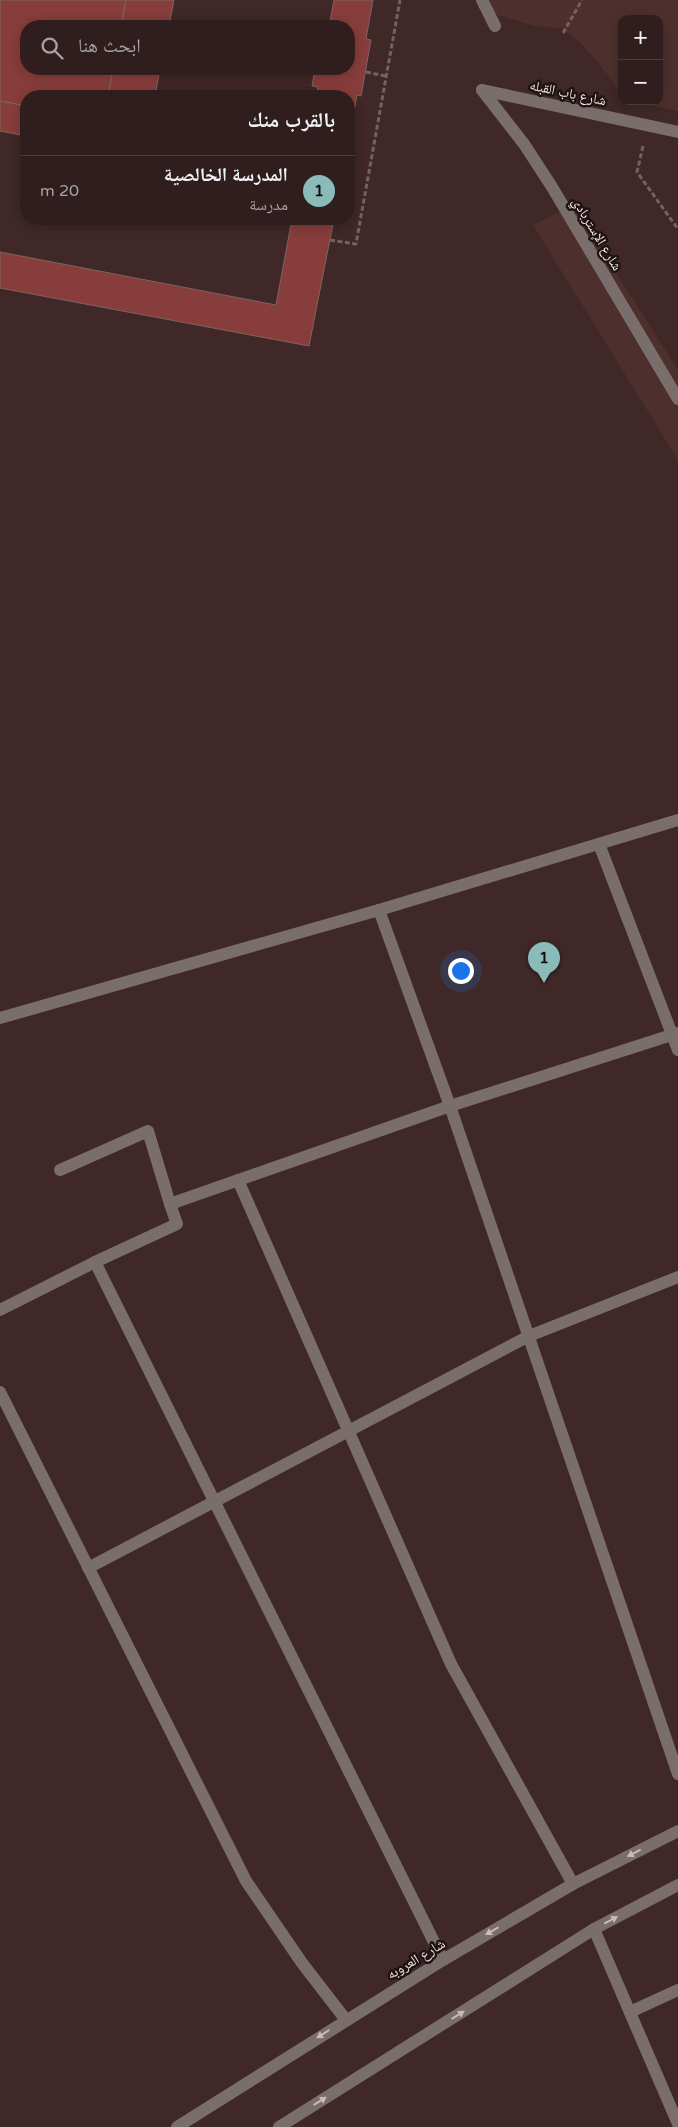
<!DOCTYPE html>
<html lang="ar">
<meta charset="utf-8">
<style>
:root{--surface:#2f1e1d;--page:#372726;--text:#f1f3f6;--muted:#a7a2a4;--line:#4a3c3b;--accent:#8bbbb9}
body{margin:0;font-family:"Varela Round","Noto Naskh Arabic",sans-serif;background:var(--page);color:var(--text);direction:rtl}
.controls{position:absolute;right:15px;top:15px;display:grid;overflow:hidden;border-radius:10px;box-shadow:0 2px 12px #0003}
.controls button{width:45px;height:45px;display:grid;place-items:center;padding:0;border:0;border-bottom:1px solid var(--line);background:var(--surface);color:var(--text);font:25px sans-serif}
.you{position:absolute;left:460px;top:970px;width:18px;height:18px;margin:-12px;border:4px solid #fff;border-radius:50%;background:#1a73e8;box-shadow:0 0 0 8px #1a73e833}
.badge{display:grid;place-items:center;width:32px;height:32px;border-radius:50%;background:var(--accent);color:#111;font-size:16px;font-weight:700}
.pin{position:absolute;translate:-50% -41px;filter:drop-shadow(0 1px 2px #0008)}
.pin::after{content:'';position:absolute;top:26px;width:18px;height:15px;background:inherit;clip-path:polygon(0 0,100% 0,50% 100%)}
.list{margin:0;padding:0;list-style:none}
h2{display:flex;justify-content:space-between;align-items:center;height:65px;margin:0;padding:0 20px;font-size:21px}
h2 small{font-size:16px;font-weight:400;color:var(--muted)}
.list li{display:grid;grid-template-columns:32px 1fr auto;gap:15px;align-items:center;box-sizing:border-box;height:70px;padding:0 20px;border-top:1px solid var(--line)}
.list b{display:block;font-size:19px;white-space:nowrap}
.list p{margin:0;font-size:16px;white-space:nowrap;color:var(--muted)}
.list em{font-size:16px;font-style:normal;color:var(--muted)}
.icon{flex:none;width:28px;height:28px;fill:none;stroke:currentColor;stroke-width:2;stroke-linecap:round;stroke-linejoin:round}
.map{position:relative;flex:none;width:678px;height:2127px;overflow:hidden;direction:ltr}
.search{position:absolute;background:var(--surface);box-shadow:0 2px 12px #0003;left:20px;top:20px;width:335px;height:55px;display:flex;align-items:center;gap:12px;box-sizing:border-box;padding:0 18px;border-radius:20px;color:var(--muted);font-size:19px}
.panel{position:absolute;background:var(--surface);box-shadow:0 2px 12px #0003;left:20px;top:90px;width:335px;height:135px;border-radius:20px;direction:rtl}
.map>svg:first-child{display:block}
.built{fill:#4d302e}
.building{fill:#873d3b;stroke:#7f6461}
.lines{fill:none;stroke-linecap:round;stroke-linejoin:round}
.path{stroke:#766160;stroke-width:3;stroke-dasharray:5 2.5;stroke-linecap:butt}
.minor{stroke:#7a6e6d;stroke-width:12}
.oneway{fill:#cabbba}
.labels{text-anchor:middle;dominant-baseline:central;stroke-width:5;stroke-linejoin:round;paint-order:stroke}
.street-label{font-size:14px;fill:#f5e5e4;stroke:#1f1413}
</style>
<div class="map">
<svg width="678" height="2127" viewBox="0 0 678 2127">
<rect width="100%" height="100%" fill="#3f2827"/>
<g class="built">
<path d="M484 0H678V111L629 101H659V19H622V97L607 74 584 46 563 29 535 26 488 12Z"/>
<path d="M573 205 678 370V460L533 225Z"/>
</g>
<g class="building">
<path d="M0 0H126L121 26H26V69H113L108 96H26V106L0 101Z"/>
<path d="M126 0H174L169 26H121Z"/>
<path d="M334 0H373L366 39 371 40 361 96 357 95 349 139V96H316L318 87 312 86 315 69H349V26H329Z"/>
<path d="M113 69H160L155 96H108Z"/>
<path d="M0 101 26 106V136L0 131Z"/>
<path d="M292 219H334L309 346 0 288V252L276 305Z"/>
</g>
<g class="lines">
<g class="path">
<path d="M563 33 582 0"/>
<path d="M366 72 386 76"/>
<path d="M643 146 637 172 678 229"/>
<path d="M330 240 356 244 400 0"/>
</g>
<g class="minor">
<path d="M482 0 495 26"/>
<path d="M482 90 524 144 552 187 678 399"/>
<path d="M482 90 678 132"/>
<path d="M599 844 678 1050"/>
<path d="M379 910 450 1106 678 1774"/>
<path d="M0 1018 379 910 678 820"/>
<path d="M60 1170 148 1131 170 1204"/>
<path d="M238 1180 451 1664 573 1884"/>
<path d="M95 1262 443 1960"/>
<path d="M0 1310 95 1262 177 1224 170 1204 450 1106 678 1033"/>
<path d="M0 1392 246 1881 302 1963 346 2020"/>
<path d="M88 1568 529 1336 678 1277"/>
<path d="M594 1929 678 2124"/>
<path d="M630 2012 678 1990"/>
<path d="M177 2127 443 1960 573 1884 678 1831"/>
<path d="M279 2127 594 1929 678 1885"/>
</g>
</g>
<defs><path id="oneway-solid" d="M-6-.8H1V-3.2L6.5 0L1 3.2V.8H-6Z" transform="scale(1.25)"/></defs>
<g class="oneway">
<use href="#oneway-solid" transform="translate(634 1853) rotate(153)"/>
<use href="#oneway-solid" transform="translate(611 1920) rotate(-28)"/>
<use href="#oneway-solid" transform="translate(492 1931) rotate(150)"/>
<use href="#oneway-solid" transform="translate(458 2015) rotate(-32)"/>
<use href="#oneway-solid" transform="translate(323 2034) rotate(148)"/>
<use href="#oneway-solid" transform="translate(320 2101) rotate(-32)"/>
</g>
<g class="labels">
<g class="street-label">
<text transform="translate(568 93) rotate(12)">شارع باب القبله</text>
<text transform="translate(597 234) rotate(59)">شارع الإستربادي</text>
<text transform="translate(416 1959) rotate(-31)">شارع العروبه</text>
</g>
</g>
</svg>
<div class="controls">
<button>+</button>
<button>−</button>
</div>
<div class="you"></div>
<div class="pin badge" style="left:544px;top:983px">1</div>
<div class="search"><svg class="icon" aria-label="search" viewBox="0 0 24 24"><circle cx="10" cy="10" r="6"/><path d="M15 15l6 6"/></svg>ابحث هنا</div>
<section class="panel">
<h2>بالقرب منك<small></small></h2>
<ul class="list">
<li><span class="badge">1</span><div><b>المدرسة الخالصية</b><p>مدرسة</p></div><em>20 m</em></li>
</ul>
</section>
</div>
